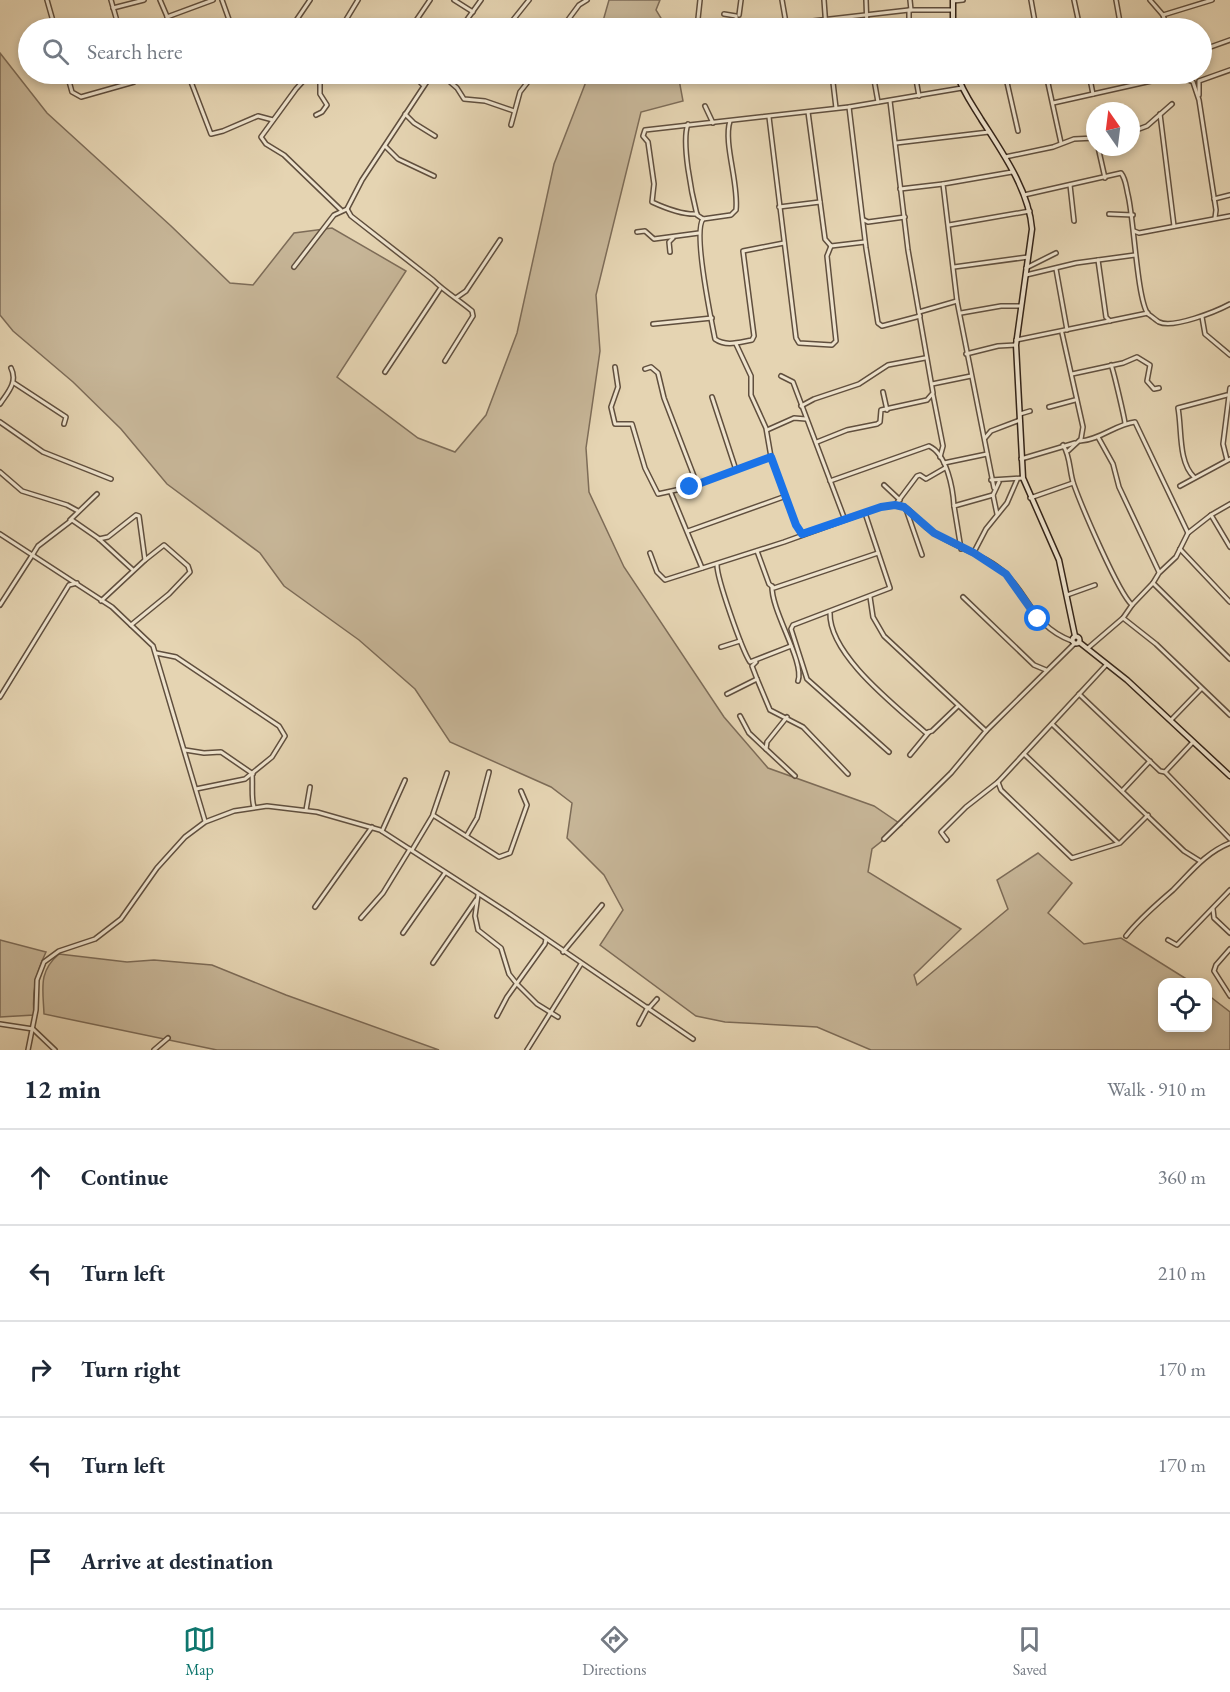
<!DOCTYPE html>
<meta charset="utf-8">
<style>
:root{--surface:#fff;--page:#f2f2f3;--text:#1f2937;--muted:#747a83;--line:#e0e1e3;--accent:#0f766e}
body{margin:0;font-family:"EB Garamond",serif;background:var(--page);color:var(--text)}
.controls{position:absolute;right:18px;bottom:18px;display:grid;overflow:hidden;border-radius:12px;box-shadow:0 3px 9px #0003}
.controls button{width:54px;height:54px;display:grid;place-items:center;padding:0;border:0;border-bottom:2px solid var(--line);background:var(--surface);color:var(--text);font:30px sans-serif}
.compass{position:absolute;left:1086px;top:102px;width:54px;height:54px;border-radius:50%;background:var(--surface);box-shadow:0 3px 9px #0003;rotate:346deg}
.stop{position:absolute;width:18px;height:18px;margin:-14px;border:4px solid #1a73e8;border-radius:50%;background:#fff}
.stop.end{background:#1a73e8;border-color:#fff;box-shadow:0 2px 6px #0008}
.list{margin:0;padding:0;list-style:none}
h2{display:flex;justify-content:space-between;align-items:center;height:78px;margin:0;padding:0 24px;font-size:26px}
h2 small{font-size:20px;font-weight:400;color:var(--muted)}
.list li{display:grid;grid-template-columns:39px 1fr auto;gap:18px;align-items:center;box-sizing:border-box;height:96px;padding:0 24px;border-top:2px solid var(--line)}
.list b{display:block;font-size:22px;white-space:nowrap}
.list em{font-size:20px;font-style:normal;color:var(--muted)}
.icon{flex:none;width:33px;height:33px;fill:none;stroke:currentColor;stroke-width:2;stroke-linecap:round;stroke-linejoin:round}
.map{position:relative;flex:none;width:1230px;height:1050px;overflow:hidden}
.search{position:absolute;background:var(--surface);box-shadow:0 3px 9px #0003;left:18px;right:18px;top:18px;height:66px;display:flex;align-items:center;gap:15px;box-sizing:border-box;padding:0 21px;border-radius:33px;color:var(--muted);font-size:22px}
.sheet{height:558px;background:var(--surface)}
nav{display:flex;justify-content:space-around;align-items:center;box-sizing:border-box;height:84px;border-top:2px solid var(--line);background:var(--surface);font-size:16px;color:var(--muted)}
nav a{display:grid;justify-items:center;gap:3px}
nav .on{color:var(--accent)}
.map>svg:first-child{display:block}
.green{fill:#c7b698;stroke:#7d6c58;stroke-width:1.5}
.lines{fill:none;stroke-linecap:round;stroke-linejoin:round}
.street-casing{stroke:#604f3e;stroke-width:6}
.secondary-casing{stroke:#332317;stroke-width:7}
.street{stroke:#eee3cd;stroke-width:3}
.secondary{stroke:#eee3cd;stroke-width:4}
.route{stroke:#1a73e8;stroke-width:8}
</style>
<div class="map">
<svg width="1230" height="1050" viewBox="0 0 1230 1050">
<rect width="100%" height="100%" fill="#e5d4b2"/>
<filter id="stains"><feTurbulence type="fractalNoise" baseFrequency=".00333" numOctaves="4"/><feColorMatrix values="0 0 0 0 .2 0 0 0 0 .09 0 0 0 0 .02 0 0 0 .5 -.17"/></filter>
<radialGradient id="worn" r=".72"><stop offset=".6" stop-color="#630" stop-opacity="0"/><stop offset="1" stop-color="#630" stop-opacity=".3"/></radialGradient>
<g class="green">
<path d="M609 0H660L656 10 667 28H601Z"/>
<path d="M0 53 47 113 171 226 230 283 253 285 294 233 332 228 406 271 337 377 418 438 455 452 486 415 517 333 554 164 589 74H678L683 101 641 112 596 295 600 351 586 448 589 492 624 567 724 717 768 768 874 806 902 825 872 849 868 872 961 929 914 975 917 985 1008 909 997 880 1038 853 1072 883 1048 913 1084 944 1121 938 1188 980 1192 982H1162V1028H1208V995L1230 1012V1050H871L817 1027 725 1022 696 1016 600 945 623 910 604 875 567 838 572 803 551 787 450 742 415 689 359 640 284 586 260 553 167 484 121 429 73 382 13 331 0 315Z"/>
<path d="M0 940 46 952C36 973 32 991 34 1015L0 1017Z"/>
<path d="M59 954 127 962 154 960 212 965 286 995 439 1050H217L44 1014C43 988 38 972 59 954Z"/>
</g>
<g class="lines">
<g class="street-casing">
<g id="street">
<path d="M47 0 55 28"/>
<path d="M111 0 119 28"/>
<path d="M160 0 172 28"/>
<path d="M222 0 232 28"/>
<path d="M454 0 473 12"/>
<path d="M782 0 786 23"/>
<path d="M824 0 826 28"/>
<path d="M866 0 867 28"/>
<path d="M910 0 911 10"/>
<path d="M1031 0 1036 28"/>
<path d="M1074 0 1080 28"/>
<path d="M1116 0 1121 28"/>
<path d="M1150 0 1163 15 1167 28"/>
<path d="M953 1 963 0"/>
<path d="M113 8 144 0"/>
<path d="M909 10V28"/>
<path d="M724 14 736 16 737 28"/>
<path d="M739 15 741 0"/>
<path d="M1163 15 1212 0"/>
<path d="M167 17 213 0"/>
<path d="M467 20 481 28"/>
<path d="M509 25 529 0"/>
<path d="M291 28 310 0"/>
<path d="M341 28 358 0"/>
<path d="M411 28 430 0"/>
<path d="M461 28 481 0"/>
<path d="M562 28 579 5 587 0"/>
<path d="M697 28 700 0"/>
<path d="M752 28 909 10H952"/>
<path d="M1202 50 1230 40"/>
<path d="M67 74 72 92 81 97 134 82 132 74"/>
<path d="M188 74 211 134 223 131 258 116 273 120"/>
<path d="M314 74 306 78 296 89 261 137 266 144 284 155 341 210"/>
<path d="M412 74 423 85"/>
<path d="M441 74 457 88 464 99 485 101 514 111"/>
<path d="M832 74 836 108"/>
<path d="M873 74 878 102"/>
<path d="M915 74 919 96"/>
<path d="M980 74 987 79 1017 74"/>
<path d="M1046 74 1061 143"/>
<path d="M1089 74 1093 94"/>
<path d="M378 75 379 74"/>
<path d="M313 76 320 83V94L327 105 322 112 316 115"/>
<path d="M1006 78 1018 131"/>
<path d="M698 79 751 74"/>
<path d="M1199 95V81L1230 70"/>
<path d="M1053 103 1178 75 1193 82 1199 100 1216 210 1215 218"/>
<path d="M705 106 713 123"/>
<path d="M849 107 866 248 878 323 882 326 920 316"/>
<path d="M808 112 825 239 831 246"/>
<path d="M405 114 414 123 435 136"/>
<path d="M1160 114 1174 226"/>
<path d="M769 117 796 338 799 343 832 345 836 341 827 256 831 246"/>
<path d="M688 124C681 142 692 195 697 215L703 219"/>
<path d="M511 125 520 92 534 74"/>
<path d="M1131 132 1147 126 1172 104"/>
<path d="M896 143 989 132"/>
<path d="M385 146 398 159 434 176"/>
<path d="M1098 147 1105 178"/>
<path d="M1005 157 1053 147 1074 139 1095 138"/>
<path d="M1070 185 1074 221"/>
<path d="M900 189 943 184"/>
<path d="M1024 195 1121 173C1126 179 1126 187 1128 195 1134 219 1137 299 1148 314 1150 315 1157 321 1159 322 1173 329 1217 311 1230 304"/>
<path d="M1214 199 1230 195"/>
<path d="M779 207 820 202"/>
<path d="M347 209 351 216 433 280C444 291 459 300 472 311L473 316 445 361"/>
<path d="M697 214C683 215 665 208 652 202L654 184 648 142 643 136 645 130 849 107 962 88"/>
<path d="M1109 214 1133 215"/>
<path d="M703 219C693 232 711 319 715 339 726 347 740 342 752 340L754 336 743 251 784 243"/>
<path d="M703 219 731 215 736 210C739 183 723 143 730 121"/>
<path d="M864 220 868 222 905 217"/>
<path d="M949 225 1030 211"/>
<path d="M1134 231 1139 233 1230 216"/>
<path d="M637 232 645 231 654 239 699 233"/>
<path d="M831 246 865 242"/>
<path d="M670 252 669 242 673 238"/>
<path d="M1098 260 1106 317 1110 321"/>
<path d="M294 267 334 215 347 209 362 180 432 74"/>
<path d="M954 267 1028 257"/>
<path d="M1026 268 1056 253"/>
<path d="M1056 269 1067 330"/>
<path d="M1026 275 1076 263 1135 255"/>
<path d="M456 298 466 291 500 240"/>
<path d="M919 312 957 301"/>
<path d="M961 313 1001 306H1021"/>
<path d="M1202 317 1205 334 1230 355"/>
<path d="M653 324 712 318"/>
<path d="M1062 333 1083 427 1081 439 1068 451"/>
<path d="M1016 340 1148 313"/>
<path d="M736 344 751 376V395L766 428 771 457 796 525 802 534"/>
<path d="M966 354 998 346 1016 345"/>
<path d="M1111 365C1113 368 1124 416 1125 423"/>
<path d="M615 367 618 387 611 407 615 424H632L645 468 658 494 690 487 771 457"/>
<path d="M645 369 651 367 658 373 664 398 697 484"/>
<path d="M385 372 440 289"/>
<path d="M1072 374 1123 363 1137 357 1150 365 1147 381 1154 389 1159 388"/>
<path d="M781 376 793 382 845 520"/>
<path d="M14 383 66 417 64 424"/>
<path d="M932 384 971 376"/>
<path d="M883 392 887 410"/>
<path d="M933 395 943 446 940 457"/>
<path d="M712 397 736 470"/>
<path d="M0 404C8 392 18 382 11 368"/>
<path d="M801 406 814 399 859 384 888 365 925 358"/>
<path d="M1049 407 1075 400"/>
<path d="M1020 414 1030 411"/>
<path d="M0 422 43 452 111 479"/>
<path d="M767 430 794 418 806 419"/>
<path d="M1098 437 1113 464 1119 487 1159 572"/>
<path d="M985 438 991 431 1020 420"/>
<path d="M1080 441C1100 440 1116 424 1135 422L1188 533"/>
<path d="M817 442 847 430 877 424 880 422 881 410 927 400 933 393 908 250 890 101"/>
<path d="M1063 445C1071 457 1069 472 1074 485 1082 507 1118 592 1132 605L1123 618 1088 648"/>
<path d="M1021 459 1075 443"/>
<path d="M1227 460 1223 444 1230 388"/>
<path d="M944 463 987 454"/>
<path d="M0 472 22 491 67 505 78 511"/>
<path d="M1194 477C1178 462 1182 429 1178 408L1227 395"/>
<path d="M991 480 1023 478"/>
<path d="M830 481 929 446C947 454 953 489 954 506"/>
<path d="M884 485 900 500"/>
<path d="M1180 486 1230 459"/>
<path d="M994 488 957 301 943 184 1012 172"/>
<path d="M671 493 702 568"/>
<path d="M1030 498 1073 483"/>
<path d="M896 504 917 476 920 475 926 479 945 468"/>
<path d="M1230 504 1211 515 1188 533 1176 557 1159 573 1153 583 1230 659"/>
<path d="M906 509 922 555"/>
<path d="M865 513 890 588 793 625 791 629 807 679 889 752"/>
<path d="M997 514 993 495 999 482"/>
<path d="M1211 515 1230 547"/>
<path d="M70 520 97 494"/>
<path d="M688 531 786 496"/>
<path d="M0 534 112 607 153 646 205 821"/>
<path d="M99 539 108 537 136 515 139 516 145 560 101 601"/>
<path d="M961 549 954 506 993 495"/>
<path d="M1180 549 1230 602"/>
<path d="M757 551 769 584 774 588 878 553"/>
<path d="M974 552 986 529 1007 503 1017 480"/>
<path d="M650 553 657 572 665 580 784 542 881 507C888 506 896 503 903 506 913 511 919 522 927 528 951 547 984 553 1006 574 1031 599 1033 626 1072 641"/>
<path d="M33 554 38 546 72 520 98 538 133 570"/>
<path d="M717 565C717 579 742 650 750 662L791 646"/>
<path d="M772 586C771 611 805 662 798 681"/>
<path d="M1067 595 1095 585"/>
<path d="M870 597 873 617 884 636 986 731 1074 644"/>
<path d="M963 597 1034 665 1046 670"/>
<path d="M0 605 33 554"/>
<path d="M1132 605 1153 583"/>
<path d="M830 613C829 655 896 706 926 733L932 731 958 706"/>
<path d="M1123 618 1156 644 1230 715"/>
<path d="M131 625 169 594 190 572 188 566 164 545 145 560"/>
<path d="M721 647 740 641"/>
<path d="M156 653 176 657 279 726 285 736 272 757 245 779 196 789"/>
<path d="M1107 664 998 782 1001 790 1072 858 1120 843 1148 815"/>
<path d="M757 679 770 710 803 727 848 774"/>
<path d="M727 694 757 679 752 666 756 662"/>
<path d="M1079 694 1160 771 1165 772 1230 839"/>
<path d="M0 697 69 585 77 583"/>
<path d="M740 716 749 733 766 749"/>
<path d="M787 717 767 742 766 749 795 776"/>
<path d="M1171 720 1201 689"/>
<path d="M1052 724 1184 851 1200 861"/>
<path d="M185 750 204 753 221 752 253 774"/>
<path d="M1024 754 1118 843"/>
<path d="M910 755 929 732"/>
<path d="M1165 772 1193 742"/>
<path d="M252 774C253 785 251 798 254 807"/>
<path d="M1122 791 1150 761"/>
<path d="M306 810 310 787"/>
<path d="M433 814 447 773"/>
<path d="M382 831 405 780"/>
<path d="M467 835 477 818 489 772"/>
<path d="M884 839 951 773 986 731"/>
<path d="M947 840 941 832 966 807 998 782"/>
<path d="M412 850 433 815 499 857 510 853 527 805 521 791"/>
<path d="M478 895 475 916 478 930 501 948 509 974 517 984 537 1004 558 1017"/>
<path d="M315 907 372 827"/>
<path d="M1213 909 1214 918 1230 933"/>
<path d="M361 918 383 893 410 849"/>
<path d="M403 933 445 873"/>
<path d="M1126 936C1140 918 1156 905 1173 890 1191 872 1205 853 1230 843"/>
<path d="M1168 940 1177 945 1230 890"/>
<path d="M1230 949 1216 965 1214 971 1230 996"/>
<path d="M563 952 602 905"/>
<path d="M433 963 476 900"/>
<path d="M649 1008 657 999"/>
<path d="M497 1016 507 997 545 944 546 939"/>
<path d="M0 1024 33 1029 55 1050"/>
<path d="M639 1024 648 1007"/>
<path d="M28 1050 36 1010 37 980 44 962 59 951 95 939 121 919 157 868 185 837 205 822 234 811 267 806 317 812 380 830 507 912 693 1039"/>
<path d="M154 1050 168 1038"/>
<path d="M527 1050 581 964"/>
</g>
</g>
<g class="secondary-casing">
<g id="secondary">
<path d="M953 0V28"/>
<path d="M957 74C962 91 972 104 981 119 1002 152 1029 190 1032 229L1016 345 1023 478 1059 560 1075 636"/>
<circle cx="1076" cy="640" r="3.5"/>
<path d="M1079 642 1127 680 1230 776"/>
</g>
</g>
<use href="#street" class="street"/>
<use href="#secondary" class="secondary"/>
</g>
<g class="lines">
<path class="route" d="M690 487 771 457 796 525 802 534 881 507 895 505 904 507 934 533 974 553 1006 574 1038 619"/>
</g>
<rect width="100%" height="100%" filter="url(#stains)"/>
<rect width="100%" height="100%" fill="url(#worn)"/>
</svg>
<div class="controls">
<button><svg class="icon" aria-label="locate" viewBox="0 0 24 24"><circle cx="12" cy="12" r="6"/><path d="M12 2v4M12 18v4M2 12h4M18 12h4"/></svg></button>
</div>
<svg class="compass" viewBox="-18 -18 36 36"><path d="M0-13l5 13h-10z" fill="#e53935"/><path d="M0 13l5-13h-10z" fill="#747a83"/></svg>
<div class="stop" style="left:1038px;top:619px"></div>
<div class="stop end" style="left:690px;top:487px"></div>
<div class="search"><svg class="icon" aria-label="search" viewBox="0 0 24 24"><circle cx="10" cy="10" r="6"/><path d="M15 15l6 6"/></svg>Search here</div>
</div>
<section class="sheet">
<h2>12 min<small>Walk · 910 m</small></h2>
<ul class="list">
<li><svg class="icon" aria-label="ahead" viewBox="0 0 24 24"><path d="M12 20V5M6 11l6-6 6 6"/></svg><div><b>Continue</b></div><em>360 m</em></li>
<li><svg class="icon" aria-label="left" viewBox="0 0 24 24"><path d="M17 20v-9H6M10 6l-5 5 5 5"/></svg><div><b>Turn left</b></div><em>210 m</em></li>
<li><svg class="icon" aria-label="right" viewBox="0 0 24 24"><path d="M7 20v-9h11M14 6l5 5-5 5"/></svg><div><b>Turn right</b></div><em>170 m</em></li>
<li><svg class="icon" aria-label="left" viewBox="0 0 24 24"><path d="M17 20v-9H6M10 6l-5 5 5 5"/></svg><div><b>Turn left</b></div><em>170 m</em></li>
<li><svg class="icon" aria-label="arrive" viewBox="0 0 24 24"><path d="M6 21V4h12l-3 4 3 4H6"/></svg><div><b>Arrive at destination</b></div></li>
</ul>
</section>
<nav>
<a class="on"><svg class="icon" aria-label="map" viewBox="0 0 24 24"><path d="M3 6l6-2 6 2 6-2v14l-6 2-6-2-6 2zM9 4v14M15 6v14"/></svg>Map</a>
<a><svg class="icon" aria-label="directions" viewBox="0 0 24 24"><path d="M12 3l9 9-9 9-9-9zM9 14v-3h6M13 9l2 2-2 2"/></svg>Directions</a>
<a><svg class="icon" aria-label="saved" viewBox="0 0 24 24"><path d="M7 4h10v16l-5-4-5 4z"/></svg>Saved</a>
</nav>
